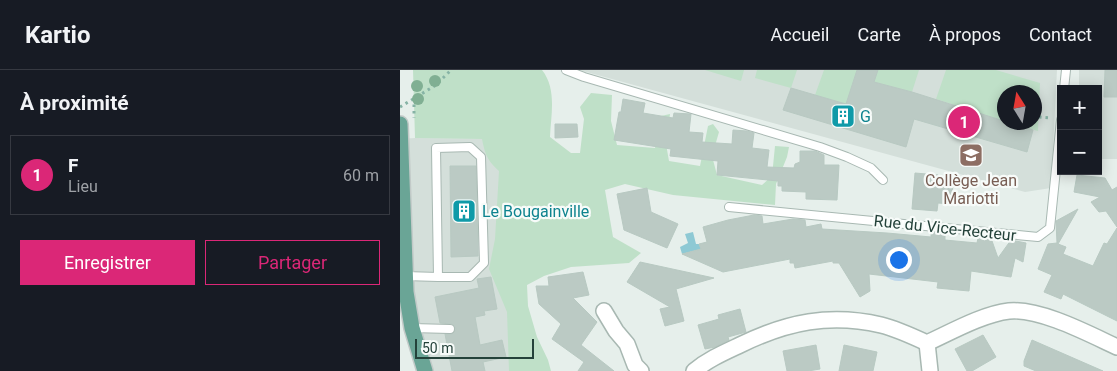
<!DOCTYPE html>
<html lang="fr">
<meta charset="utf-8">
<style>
:root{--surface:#171b24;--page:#242831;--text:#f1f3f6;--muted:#9ea1a6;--line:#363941;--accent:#db2777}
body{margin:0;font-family:Roboto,sans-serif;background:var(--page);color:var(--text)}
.controls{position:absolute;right:15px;top:15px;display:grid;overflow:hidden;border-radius:0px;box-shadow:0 2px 12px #0003}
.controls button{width:45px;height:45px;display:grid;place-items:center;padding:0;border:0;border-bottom:1px solid var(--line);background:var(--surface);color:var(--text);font:25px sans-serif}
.compass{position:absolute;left:597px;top:15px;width:45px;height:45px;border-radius:50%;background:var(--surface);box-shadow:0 2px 12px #0003;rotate:349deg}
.scale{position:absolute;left:15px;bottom:12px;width:119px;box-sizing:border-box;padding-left:5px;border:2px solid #24423a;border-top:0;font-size:14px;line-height:18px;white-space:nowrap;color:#24423a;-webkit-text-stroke:4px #f7fbf9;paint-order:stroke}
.you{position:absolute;left:498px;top:189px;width:18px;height:18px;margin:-12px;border:4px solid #fff;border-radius:50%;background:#1a73e8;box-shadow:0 0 0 8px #1a73e833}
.badge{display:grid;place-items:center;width:32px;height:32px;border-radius:50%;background:var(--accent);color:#fff;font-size:16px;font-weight:700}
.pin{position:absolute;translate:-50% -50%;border:2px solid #fff;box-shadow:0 1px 5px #0006}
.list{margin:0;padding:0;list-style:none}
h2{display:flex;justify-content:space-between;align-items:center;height:65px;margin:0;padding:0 20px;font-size:21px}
h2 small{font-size:16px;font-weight:400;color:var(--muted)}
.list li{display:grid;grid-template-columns:32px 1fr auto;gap:15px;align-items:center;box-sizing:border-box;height:80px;margin:0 10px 10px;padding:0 10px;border:1px solid var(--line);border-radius:0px}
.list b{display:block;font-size:19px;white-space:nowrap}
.list p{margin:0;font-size:16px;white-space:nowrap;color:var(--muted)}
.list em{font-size:16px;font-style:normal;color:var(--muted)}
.actions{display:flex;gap:10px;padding:15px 20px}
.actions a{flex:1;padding:11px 0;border:1px solid var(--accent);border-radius:0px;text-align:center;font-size:18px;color:var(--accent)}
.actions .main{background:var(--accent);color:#fff}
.map{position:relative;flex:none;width:717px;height:301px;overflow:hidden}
header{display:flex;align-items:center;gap:30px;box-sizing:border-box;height:70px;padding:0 25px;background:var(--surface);border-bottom:1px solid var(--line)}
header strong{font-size:24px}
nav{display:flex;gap:28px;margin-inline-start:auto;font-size:18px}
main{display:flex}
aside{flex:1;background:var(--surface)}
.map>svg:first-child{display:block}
.built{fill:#d4dfda;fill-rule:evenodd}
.green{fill:#bfe0c8}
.water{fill:#8ec9d4}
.building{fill:#bbcac4;stroke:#b8c9c2}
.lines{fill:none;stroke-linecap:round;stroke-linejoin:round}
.service-casing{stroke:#a8b8b2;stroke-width:10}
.minor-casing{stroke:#a8b8b2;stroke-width:18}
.primary-casing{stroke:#c2cac8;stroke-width:18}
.path{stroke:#86b3a5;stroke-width:3;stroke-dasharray:2.5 4;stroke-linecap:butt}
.service{stroke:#fff;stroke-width:8}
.minor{stroke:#fff;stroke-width:15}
.primary{stroke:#6aa596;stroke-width:15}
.tree{fill:#80af93}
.labels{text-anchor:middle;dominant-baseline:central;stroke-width:4.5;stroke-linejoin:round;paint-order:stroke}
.culture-label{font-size:16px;fill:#0d838f;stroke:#f7fbf9;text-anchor:start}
.education-label{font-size:16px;fill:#785e54;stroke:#f7fbf9}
.street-label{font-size:16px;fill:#24423a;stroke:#f7fbf9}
</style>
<header>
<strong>Kartio</strong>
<nav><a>Accueil</a><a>Carte</a><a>À propos</a><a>Contact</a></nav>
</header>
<main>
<aside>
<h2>À proximité<small></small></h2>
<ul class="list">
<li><span class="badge">1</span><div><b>F</b><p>Lieu</p></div><em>60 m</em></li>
</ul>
<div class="actions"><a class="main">Enregistrer</a><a>Partager</a></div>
</aside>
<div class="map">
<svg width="717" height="301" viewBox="0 0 717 301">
<rect width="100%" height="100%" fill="#e6efeb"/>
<g class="built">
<path d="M179 0H657L651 118 625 122ZM604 22H634V52H604Z"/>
<path d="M679 0H717V89H698V19H679Z"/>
<path d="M15 68 136 69 117 208 135 301H25L12 258 0 69Z"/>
</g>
<g class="green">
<path d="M13 0H142C157 19 151 44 150 67L171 83H180L184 49 180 37 191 23 212 25 211 51 217 75 255 78 261 46 270 44 266 74 269 91 300 96 308 56 313 54 319 62 312 86 317 105 362 115 372 106 375 76 389 77 387 87 376 114 375 135 273 125 225 114 205 120 213 167 241 183 229 193 171 197 144 206 127 215 128 236 137 267 148 290 151 301H109L107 242 89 199 95 169 99 101C87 90 85 84 82 69L15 68Z"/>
<path d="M305 0H344L341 11Z"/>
<path d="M357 0H397L391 18 355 8Z"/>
<path d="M424 0H457L449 27 504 51 415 25Z"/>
<path d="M478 0H519L512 22 474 12Z"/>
<path d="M546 0H596L640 13 638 61 610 53 634 52V22H604V51L536 29Z"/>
</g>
<path class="water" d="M293 162 296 174H299L301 179 282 184 280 177 288 173 285 164Z"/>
<g class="building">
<path d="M457 0H478L474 12 512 22 604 51V52H610L633 60 627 82 514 49 506 77 383 40 391 18 446 34Z"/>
<path d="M705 0H717V27H704Z"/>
<path d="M223 29 245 33 243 43 273 48 274 43 291 44 289 62 303 63 302 72 332 74 333 60 347 61 354 63 352 78 369 80 367 97 394 98 395 94 400 92V81H415L424 85V95H439L437 130 406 129V122L382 121V116H378V111L317 105 318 91 270 86 271 79 214 70 219 42H221Z"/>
<path d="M155 54H177L178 67 155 68Z"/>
<path d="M50 96H76L78 186 51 187Z"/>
<path d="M515 103 538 105V113L553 114 551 134 538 133 537 141 512 139Z"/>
<path d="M677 105 705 108 712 120 717 117V157L706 141 699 142 691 132 700 127 674 122Z"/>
<path d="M247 118 251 142 278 154 267 178 224 160 217 124Z"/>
<path d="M678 139 658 174 666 177 663 184 693 196 704 173 707 174 717 158V251L663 224 661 229 644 222 652 205 638 199 648 174 657 173 656 151Z"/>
<path d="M354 145 362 146 363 154 393 149 405 150 406 157 421 154 422 159 487 163 531 167V162L545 164V170L577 173 578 168H591L598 188 611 170 626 173 623 192 615 188 611 207 571 201 569 221 537 218 538 212 469 204 470 221 460 227 439 193H433V191L395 198 394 193H390V189L323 202 282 184 301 179 299 174 307 172 303 157 328 150Z"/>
<path d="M240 192 314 208 276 219 284 251 265 256 260 239 270 237 227 212Z"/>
<path d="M183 202 189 225 173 228 197 252 181 275 214 301H178L184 292 152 269 161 254 139 234 136 216H149L148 207Z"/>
<path d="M91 207 97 239 84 241 85 245 75 247 80 275 102 270 106 287 83 292 85 301H52L45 264H52L54 262 56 259 52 254 40 253 35 227 79 218 77 209Z"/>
<path d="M340 239 346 262 328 267 329 270 315 277 305 279 298 255 319 249 318 245Z"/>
<path d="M583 265 596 287 572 301H567L555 279Z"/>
<path d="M632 270 703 301H636L624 296V291Z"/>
<path d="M416 275 420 299 408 301H387L383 281Z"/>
<path d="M444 275 477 282 473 301H439Z"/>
</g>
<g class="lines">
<g class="service-casing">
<g id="service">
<path d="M166 0 184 7 420 77 447 87 471 98 483 110"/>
<path d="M664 19 666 0"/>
<path d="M329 137 638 167 650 158 661 50"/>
<path d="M5 206 38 207 36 78 70 77 81 87 84 193 70 207H38"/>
<path d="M12 258 50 259"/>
</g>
</g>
<g class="minor-casing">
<g id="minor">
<path d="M204 241 216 261 227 274 235 295 241 301"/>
<path d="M527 273 530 301"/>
<path d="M294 301C309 289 323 283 340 275 387 252 430 243 481 255 497 259 512 266 527 273 551 262 583 244 609 241 640 238 689 264 717 277"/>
</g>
</g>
<g class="primary-casing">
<path id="primary" d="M0 54 6 222 12 258 25 301"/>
</g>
<g class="path">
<path d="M14 28V48"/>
<path d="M0 37 36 15 51 0"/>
<path d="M639 47 651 48"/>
</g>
<use href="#service" class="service"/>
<use href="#minor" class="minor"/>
<use href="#primary" class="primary"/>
</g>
<g class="tree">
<circle cx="35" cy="11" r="6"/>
<circle cx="17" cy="16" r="6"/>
<circle cx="18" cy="29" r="6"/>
</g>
<defs>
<g id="building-square" transform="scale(1.25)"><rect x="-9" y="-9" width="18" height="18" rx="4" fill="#0f9aa8" stroke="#f7fbf9"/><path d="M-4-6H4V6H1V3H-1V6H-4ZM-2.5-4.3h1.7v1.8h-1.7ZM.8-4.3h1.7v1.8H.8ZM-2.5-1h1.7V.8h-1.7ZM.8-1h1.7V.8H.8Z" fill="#fff"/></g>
<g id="school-square" transform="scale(1.25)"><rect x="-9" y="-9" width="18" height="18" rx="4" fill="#8d6e63" stroke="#f7fbf9"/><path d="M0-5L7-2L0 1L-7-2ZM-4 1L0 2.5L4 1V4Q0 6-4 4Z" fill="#fff"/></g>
</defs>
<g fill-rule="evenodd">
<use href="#building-square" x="443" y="46"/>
<use href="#school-square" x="571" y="85"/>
<use href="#building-square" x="64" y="141"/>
</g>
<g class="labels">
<g class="culture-label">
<text x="460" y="46">G</text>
<text x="82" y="141">Le Bougainville</text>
</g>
<g class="education-label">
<text x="571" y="110">Collège Jean<tspan x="571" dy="18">Mariotti</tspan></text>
</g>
<g class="street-label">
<text transform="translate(545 158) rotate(6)">Rue du Vice-Recteur</text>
</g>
</g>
</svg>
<div class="controls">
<button>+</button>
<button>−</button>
</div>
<svg class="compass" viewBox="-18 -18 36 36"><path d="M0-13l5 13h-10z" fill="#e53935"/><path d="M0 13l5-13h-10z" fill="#9ea1a6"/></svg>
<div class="scale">50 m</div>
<div class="you"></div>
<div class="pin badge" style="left:564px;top:52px">1</div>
</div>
</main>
